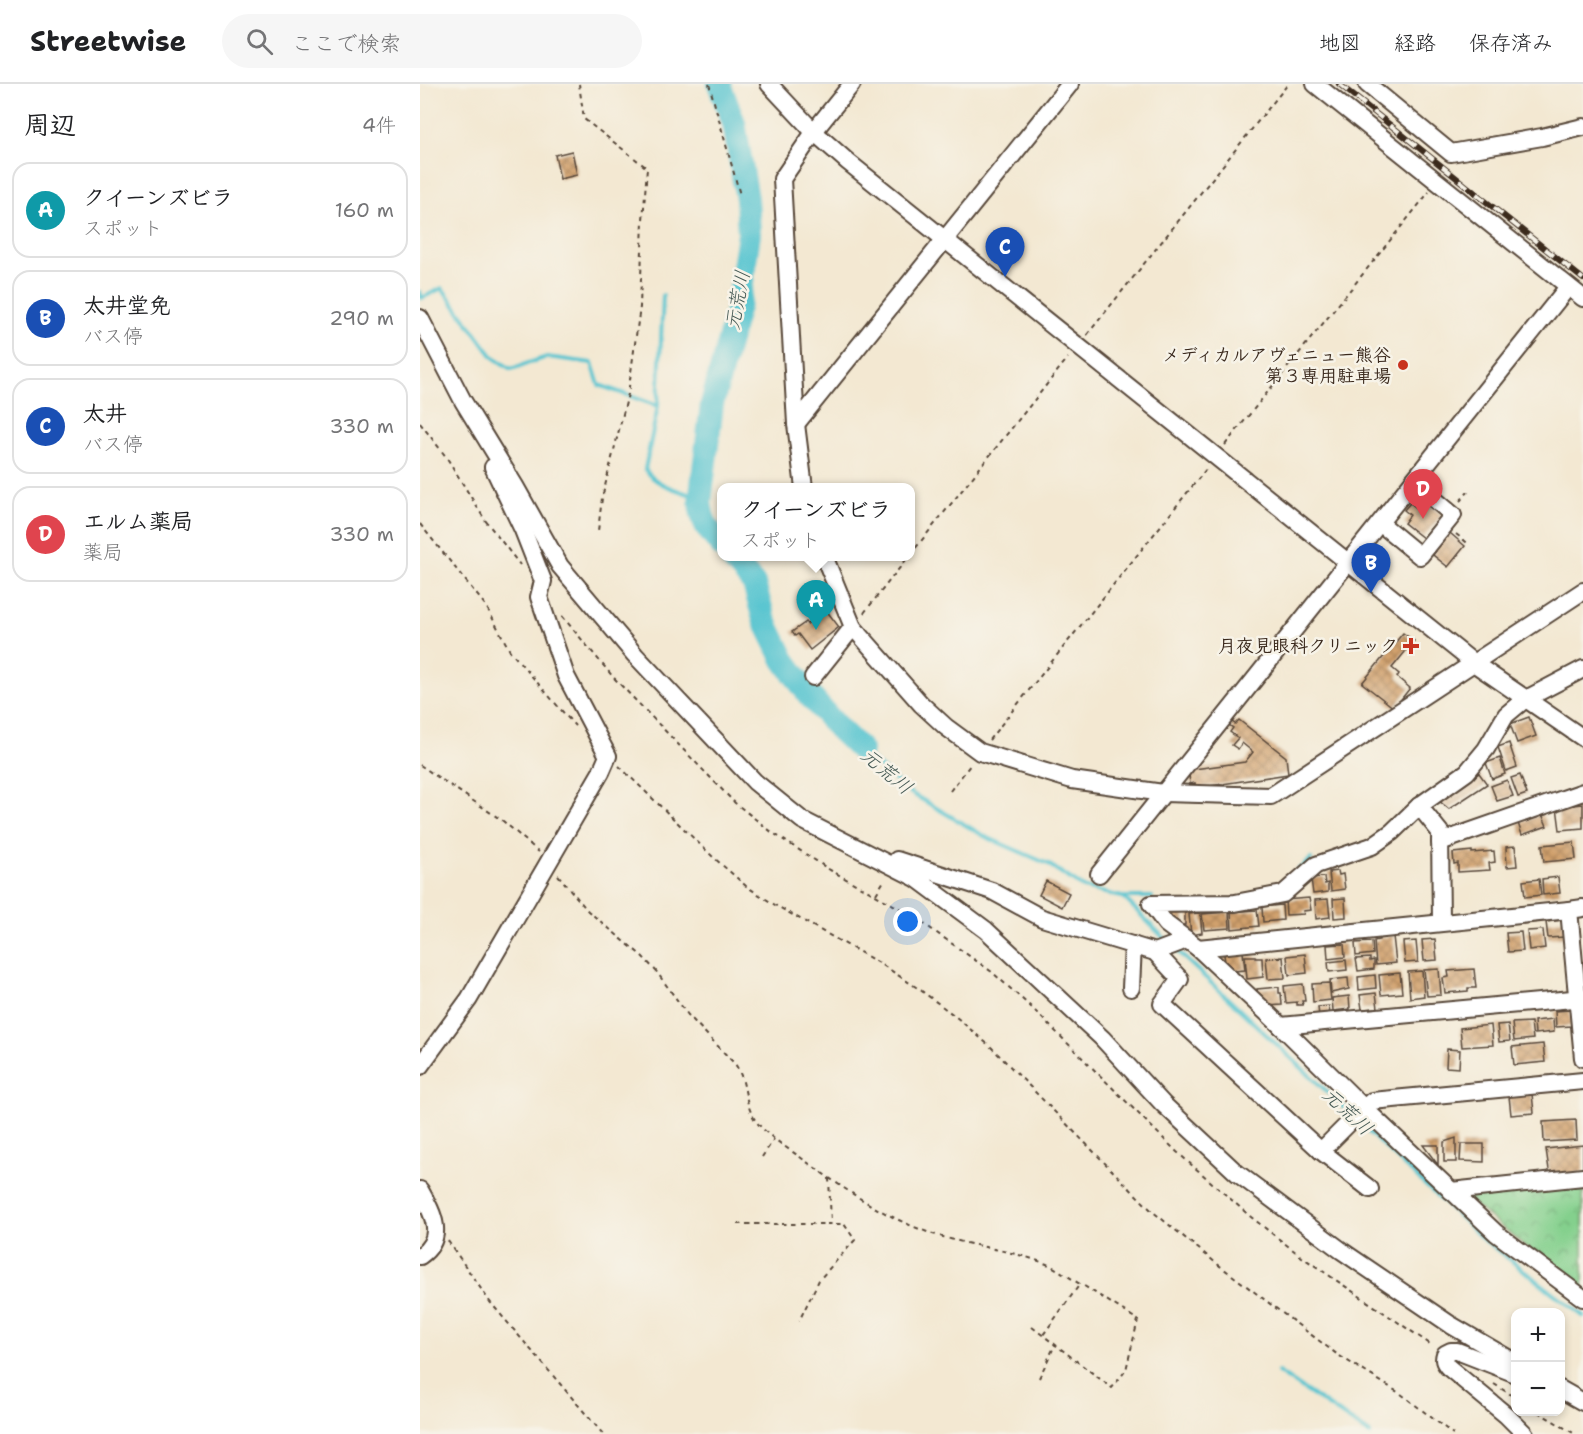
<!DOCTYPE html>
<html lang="ja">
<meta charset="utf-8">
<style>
:root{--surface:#fff;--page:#f6f6f6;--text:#202124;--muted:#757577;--line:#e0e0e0;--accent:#2563eb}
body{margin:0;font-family:"Shantell Sans","Klee One",sans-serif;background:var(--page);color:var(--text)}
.controls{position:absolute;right:18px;bottom:18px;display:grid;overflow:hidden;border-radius:12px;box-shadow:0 3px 9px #0003}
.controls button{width:54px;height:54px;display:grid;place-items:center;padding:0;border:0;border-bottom:2px solid var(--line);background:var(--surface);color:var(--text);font:30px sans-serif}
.you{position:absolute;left:488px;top:838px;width:21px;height:21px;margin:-15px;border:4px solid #fff;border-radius:50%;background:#1a73e8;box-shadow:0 0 0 9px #1a73e833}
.badge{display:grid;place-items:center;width:39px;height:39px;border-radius:50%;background:var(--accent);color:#fff;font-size:20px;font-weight:700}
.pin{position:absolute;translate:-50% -50px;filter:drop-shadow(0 2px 3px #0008)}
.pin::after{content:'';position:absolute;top:32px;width:21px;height:18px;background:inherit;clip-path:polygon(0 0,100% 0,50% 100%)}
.popup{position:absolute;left:297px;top:399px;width:198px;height:78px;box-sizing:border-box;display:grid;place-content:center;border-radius:12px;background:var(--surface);filter:drop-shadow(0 2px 4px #0005);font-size:20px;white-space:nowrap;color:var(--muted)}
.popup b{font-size:22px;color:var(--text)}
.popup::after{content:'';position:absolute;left:50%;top:100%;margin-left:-12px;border:12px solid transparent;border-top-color:var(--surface)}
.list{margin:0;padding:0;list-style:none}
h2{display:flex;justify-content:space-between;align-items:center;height:78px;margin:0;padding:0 24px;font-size:26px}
h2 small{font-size:20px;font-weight:400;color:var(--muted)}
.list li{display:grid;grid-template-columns:39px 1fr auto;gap:18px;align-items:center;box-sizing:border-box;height:96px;margin:0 12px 12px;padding:0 12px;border:2px solid var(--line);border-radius:18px}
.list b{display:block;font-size:22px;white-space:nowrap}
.list p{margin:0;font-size:20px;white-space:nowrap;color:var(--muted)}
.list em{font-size:20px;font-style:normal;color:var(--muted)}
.icon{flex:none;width:33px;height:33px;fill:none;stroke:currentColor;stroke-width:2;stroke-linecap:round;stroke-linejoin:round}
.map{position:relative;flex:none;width:1163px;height:1350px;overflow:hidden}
header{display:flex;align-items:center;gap:36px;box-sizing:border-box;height:84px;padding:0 30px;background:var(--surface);border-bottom:2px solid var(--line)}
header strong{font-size:28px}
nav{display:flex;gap:33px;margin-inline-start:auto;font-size:21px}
.search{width:420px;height:54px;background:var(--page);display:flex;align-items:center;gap:15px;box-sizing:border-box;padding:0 21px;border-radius:33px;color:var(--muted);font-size:22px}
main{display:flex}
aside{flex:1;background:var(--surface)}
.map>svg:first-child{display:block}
.park{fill:url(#park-crowns);stroke:#607d56;stroke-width:1.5}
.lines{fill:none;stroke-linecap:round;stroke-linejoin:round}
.stream{stroke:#59c5d0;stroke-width:4}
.river{stroke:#59c5d0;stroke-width:24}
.building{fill:url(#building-cross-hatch)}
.minor-casing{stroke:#574639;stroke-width:20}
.path{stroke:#574639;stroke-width:2;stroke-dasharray:4.5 4.5;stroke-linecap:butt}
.minor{stroke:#fff;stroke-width:16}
.rail-casing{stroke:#3b2a1e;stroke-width:6}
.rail{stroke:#f7f3e8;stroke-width:4;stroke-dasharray:11;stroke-linecap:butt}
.poi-dot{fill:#c8321e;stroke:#f7f3e8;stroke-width:2}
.labels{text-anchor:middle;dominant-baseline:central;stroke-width:5;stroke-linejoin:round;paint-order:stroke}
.poi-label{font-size:18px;font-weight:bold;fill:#3b2a1e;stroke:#f7f3e8;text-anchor:end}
.water-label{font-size:20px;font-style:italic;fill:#445853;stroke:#f7f3e8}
</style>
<header>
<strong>Streetwise</strong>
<div class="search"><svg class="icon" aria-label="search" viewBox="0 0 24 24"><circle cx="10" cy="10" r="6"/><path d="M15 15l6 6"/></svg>ここで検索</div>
<nav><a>地図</a><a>経路</a><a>保存済み</a></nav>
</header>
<main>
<aside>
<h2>周辺<small>4件</small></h2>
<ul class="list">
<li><span class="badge" style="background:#0f9aa8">A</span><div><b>クイーンズビラ</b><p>スポット</p></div><em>160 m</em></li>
<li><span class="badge" style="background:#1a4fb4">B</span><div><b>太井堂免</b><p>バス停</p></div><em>290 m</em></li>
<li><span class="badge" style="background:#1a4fb4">C</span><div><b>太井</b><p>バス停</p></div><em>330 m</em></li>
<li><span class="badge" style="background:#e0444e">D</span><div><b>エルム薬局</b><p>薬局</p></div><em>330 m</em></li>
</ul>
</aside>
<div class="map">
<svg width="1163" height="1350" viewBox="0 0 1163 1350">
<defs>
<pattern id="park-crowns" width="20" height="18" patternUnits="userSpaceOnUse" patternTransform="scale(1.5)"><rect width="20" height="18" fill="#84d08d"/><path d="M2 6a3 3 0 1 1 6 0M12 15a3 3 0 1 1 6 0" fill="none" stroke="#6da973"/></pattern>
<pattern id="building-cross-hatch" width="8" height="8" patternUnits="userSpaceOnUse" patternTransform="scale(1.5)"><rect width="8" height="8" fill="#d1a16d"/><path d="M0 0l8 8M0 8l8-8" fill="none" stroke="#ab8359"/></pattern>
</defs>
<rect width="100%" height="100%" fill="#f7f3e8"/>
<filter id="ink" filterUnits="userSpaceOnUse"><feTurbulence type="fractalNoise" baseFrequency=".0167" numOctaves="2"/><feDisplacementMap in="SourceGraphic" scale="12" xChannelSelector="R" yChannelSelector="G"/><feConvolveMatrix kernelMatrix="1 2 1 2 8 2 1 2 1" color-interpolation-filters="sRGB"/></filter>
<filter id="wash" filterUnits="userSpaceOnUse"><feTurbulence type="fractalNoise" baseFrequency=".008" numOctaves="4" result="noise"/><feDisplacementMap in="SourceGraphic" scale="24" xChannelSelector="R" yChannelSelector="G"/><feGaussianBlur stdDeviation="1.35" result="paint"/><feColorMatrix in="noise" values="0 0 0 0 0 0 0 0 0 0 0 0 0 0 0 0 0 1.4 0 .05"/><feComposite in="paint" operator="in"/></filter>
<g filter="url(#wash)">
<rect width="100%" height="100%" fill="#f3e8d2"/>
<path class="park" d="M1163 1099V1209L1042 1111Z"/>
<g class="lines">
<g class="stream">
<path d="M0 208 2 214 22 204 73 273 91 285 127 273 172 279 179 301 238 322 225 385C235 402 262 407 280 414"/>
<path d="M238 322 243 211"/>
<path d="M441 666 489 708 566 753 628 780 664 804 702 813H732"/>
<path d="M876 788 891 775"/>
<path d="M703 813 749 859"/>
<path d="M756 866 932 1031"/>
<path d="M937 1037 1063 1155 1163 1232"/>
<path d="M858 1288 950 1350"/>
</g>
<g class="river">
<path d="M299 0 314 39 327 115 329 150 319 219 292 320 280 418C282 439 288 446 302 462"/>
<path d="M310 472 334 500 344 535 364 576 389 611 419 645 441 666"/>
</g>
</g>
<g id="blocks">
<g class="building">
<path d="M152 67 157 91 140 95 135 71Z"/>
<path d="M1003 416 1022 431 1003 454 984 439 990 431 984 426 990 419 997 424Z"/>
<path d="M1030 449 1045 462 1028 483 1013 471 1016 467 1012 465 1024 450 1028 453Z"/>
<path d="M406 526 419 543 390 566 378 550 375 552 372 548 386 538 387 540Z"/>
<path d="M983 549 994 557 972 584 979 590 977 593 990 604 974 624 942 599Z"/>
<path d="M1109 633 1116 652 1097 659 1090 640Z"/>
<path d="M819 636 866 673 868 690 776 704 775 699 770 700 769 690 774 685 825 678 833 668 822 659 818 665 812 661 818 654 810 648 813 644 809 641 812 638 815 640Z"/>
<path d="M1089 659 1097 683 1086 687 1078 663Z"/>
<path d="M1080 674 1085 690 1072 695 1066 679Z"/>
<path d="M1059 689 1067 700 1029 725 1018 716Z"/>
<path d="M1100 691 1107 710 1098 713 1091 694Z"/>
<path d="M1087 696 1093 712 1077 717 1071 702Z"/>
<path d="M1163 720V744L1140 746 1137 723Z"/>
<path d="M1122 730 1127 742 1102 751 1098 739Z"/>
<path d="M1154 758 1156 775 1124 778 1122 761Z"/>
<path d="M1095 762 1097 782 1087 783 1086 763Z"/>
<path d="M1052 767V769L1074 767 1075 778 1069 779 1070 786 1038 788V779L1034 780 1033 769Z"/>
<path d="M918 787 919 791 923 790 925 805 911 807 909 788Z"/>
<path d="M904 793 905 800 908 799V808L893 810 891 794Z"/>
<path d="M1138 793 1140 809 1123 811 1122 795Z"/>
<path d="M1119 795 1121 811 1105 813 1103 797Z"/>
<path d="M626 797 649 809 642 823 619 811Z"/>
<path d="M889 814 891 826 883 827 884 830 866 831 865 816Z"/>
<path d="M925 814 926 833 914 834 913 815Z"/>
<path d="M908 815 910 833 896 835 895 816Z"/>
<path d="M862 821 863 836 843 838 842 823Z"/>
<path d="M837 826 839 842 812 845 811 828Z"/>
<path d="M748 828H765V841H757V837H750Z"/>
<path d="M809 828 810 844 784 846 782 830Z"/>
<path d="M780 829 782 849 771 851 769 830Z"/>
<path d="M1143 836 1145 853 1128 854 1126 838Z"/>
<path d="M1123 846 1125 864 1109 866 1107 847Z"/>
<path d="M1101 848 1103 867 1088 868 1086 849Z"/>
<path d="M973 852 976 879 956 881 954 857 959 856V854Z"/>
<path d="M1015 855 1017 876 1004 877 1002 856Z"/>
<path d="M996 857 998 878 985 879 983 858Z"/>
<path d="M952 858 953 870 936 872 935 859Z"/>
<path d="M924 860 925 873 908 875 907 861Z"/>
<path d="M823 868 825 886 803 888 802 878H805L804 870Z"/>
<path d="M885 870 887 889 869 891 867 872Z"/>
<path d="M825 872H835V874H842L843 893 827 895Z"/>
<path d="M863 873 865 894 848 895 846 874Z"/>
<path d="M950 874V877L954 876V885L938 887 936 875Z"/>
<path d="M926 876 927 886 909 888 908 878Z"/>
<path d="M1019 885 1021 911 1007 912 1004 886Z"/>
<path d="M1054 885 1056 904H1048V907L1025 909 1023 894 1029 893 1028 887Z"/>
<path d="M1002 887 1004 912 990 914 988 888Z"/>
<path d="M980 889 982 909 961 911 959 891Z"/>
<path d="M955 891 956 904 939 906 938 893Z"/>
<path d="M928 894 929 905 911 909 910 896Z"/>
<path d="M909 899 911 916 893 918 892 900Z"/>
<path d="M883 900 885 917H882L883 921H877V918L866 919 864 902Z"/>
<path d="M859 903V909H861L862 921 846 922 839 920 837 905Z"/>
<path d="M956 909 958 924 942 925 940 911Z"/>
<path d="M929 912 930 925 913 927 912 914Z"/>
<path d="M909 922 910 932H899L898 923Z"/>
<path d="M1150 926 1152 942 1136 943 1135 927Z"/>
<path d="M1133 935 1134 948 1115 950 1114 937Z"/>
<path d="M1111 938 1113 955 1094 957 1092 939Z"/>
<path d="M1088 940 1090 957 1079 958 1077 941Z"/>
<path d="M1071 941 1073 961 1042 963 1040 944Z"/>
<path d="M1123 960 1125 978 1094 981 1092 963Z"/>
<path d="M1027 965 1040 966 1039 984 1026 983Z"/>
<path d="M1112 1010 1114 1029 1091 1031 1089 1012Z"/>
<path d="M1156 1036 1157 1056 1124 1058 1123 1038Z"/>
<path d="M1036 1054V1078H1024V1058Z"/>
<path d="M1041 1060H1064V1078L1040 1077Z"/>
<path d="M1003 1061H1018V1081Z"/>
<path d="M1163 1061V1088L1130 1093 1126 1065Z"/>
</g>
</g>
</g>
<g filter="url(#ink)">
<use href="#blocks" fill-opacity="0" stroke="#574639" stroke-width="1.5"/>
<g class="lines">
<g class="minor-casing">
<g id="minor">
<path d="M349 0 394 48 428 78 1055 580 1163 654"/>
<path d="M895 0 1163 214"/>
<path d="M947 0 1031 69 1122 53 1163 43"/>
<path d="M0 234 43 317 95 402 140 482 215 571 335 698 382 736 496 794 566 846 682 954 743 1020 817 1089 922 1167 1031 1241 1096 1279"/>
<path d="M376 340 650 0"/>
<path d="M384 404 376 340 362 95 399 41 432 0"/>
<path d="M960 439 1000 472 1033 431 993 397"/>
<path d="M404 472 433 543 501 620 526 643 560 668 652 696 743 709 851 712 1163 507"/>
<path d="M393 593 433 543"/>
<path d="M999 722 1020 748 1021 838"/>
<path d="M1020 758 1163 708"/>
<path d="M477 776 572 807 622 834 735 868 759 859 766 855"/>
<path d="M679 790 1148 203"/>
<path d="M1163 824 1149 826 1163 974"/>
<path d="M1149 826 778 864 861 942 944 1024 952 1017 1163 997"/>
<path d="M778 864 746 840 731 820 815 819 863 810 896 781 952 762 972 748 999 722 1047 688 1066 665 1086 631 1104 616 1163 585"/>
<path d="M735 868 760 895 742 920 901 1067 950 1105"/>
<path d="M711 904 713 861"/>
<path d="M861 942 1163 914"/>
<path d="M0 982 49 915 181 688 188 672 146 592 119 513 123 497 103 446 73 383"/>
<path d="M901 1067 944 1024 1076 1149 1163 1214"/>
<path d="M0 1106C12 1128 27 1153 0 1172"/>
<path d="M1031 1107 1163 1093"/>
<path d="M1096 1290 1037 1267H1031L1025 1270C1023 1276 1024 1278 1028 1283L1086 1331 1105 1350"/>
<path d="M1140 1305 1163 1318"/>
</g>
</g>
<g class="path">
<path d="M159 0 164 35 227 84 223 136 220 223 208 310 182 414 178 447"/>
<path d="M289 0 320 111"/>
<path d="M667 251 868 0"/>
<path d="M0 339 27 374 65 436 100 481"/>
<path d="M805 361 1009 108"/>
<path d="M1040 417 1048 408"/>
<path d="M0 440 66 522 90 567 155 642"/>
<path d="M1036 450 1050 461"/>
<path d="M490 471 648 274"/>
<path d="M444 529 489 472"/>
<path d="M142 532 194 594 315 719 353 749 410 786 490 830 572 888 610 922 757 1068 831 1133 882 1173 1013 1262"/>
<path d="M569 656 787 384"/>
<path d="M0 681 83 737 119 768"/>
<path d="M199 682 292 772 326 802 355 821 461 880 499 905 535 932 571 963 732 1127 796 1179 918 1271 981 1310 1033 1350"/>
<path d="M530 707 551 680"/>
<path d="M138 791 168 827 222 872 236 887 268 931 315 980C329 1000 322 1023 340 1042 351 1054 367 1064 380 1073 424 1105 470 1138 523 1153 557 1163 596 1167 629 1181 640 1186 650 1194 660 1200L623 1251"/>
<path d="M456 810 465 795"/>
<path d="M342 1073 354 1055"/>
<path d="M409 1094 411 1139"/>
<path d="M317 1140H424L435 1156 399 1196 379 1237"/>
<path d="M28 1157 70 1218 183 1350"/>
<path d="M612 1243 692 1304 706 1286 718 1236 661 1200"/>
<path d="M619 1294 635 1261"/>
<path d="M1074 1300 1096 1314"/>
<path d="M1118 1328 1155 1350"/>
</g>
<use href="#minor" class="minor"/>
<g class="rail-casing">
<path id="rail" d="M919 0 1163 195"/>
</g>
<use href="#rail" class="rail"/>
</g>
</g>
<g class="poi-dot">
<circle cx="983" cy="281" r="6"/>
<path d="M988 553h6v6h6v6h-6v6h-6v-6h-6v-6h6z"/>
</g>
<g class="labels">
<g class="poi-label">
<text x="971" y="271">メディカルアヴェニュー熊谷<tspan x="971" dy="21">第３専用駐車場</tspan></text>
<text x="978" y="562">月夜見眼科クリニック</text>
</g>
<g class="water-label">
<text transform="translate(317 216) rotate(-79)">元荒川</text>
<text transform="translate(467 687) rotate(40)">元荒川</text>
<text transform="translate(928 1027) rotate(43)">元荒川</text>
</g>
</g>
</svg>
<div class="controls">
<button>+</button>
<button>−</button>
</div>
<div class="you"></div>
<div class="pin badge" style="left:396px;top:546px;background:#0f9aa8">A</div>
<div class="popup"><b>クイーンズビラ</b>スポット</div>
<div class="pin badge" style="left:951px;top:509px;background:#1a4fb4">B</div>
<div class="pin badge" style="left:585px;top:193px;background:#1a4fb4">C</div>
<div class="pin badge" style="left:1003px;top:435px;background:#e0444e">D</div>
</div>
</main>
